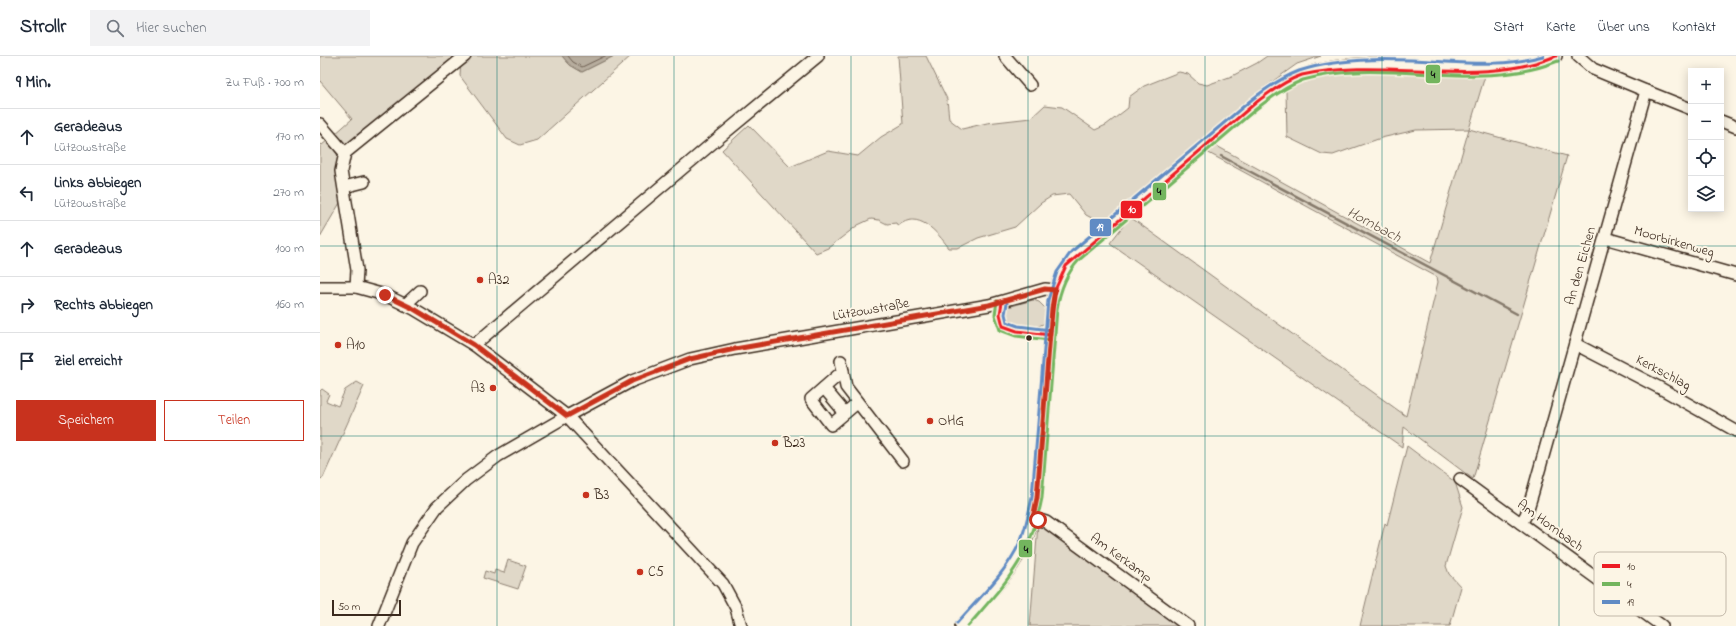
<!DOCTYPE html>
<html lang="de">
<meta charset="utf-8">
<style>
:root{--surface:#fff;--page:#f2f2f3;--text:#1f2937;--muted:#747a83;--line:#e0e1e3;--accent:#c8321e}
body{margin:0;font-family:"Indie Flower",sans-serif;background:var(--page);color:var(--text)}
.controls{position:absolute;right:12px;top:12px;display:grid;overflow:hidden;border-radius:0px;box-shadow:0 2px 10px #0003}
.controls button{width:36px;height:36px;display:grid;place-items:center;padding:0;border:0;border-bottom:1px solid var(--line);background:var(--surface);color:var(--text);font:20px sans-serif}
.scale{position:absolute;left:12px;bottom:10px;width:69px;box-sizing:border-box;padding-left:4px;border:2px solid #3b2a1e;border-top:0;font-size:11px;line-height:14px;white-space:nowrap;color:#3b2a1e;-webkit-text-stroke:3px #fcf5e5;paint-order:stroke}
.stop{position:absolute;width:12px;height:12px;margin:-9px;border:3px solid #c8321e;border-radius:50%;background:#fff}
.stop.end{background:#c8321e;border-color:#fff;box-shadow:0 1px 4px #0008}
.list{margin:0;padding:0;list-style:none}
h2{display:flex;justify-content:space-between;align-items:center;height:52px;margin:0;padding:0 16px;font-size:17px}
h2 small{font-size:13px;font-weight:400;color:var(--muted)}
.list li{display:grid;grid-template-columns:26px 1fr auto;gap:12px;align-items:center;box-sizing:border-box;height:56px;padding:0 16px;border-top:1px solid var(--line)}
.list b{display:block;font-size:15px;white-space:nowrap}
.list p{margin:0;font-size:13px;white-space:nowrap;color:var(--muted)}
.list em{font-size:13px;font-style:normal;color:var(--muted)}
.actions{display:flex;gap:8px;padding:12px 16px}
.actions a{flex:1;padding:9px 0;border:1px solid var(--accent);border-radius:0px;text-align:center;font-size:14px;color:var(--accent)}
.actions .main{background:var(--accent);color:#fff}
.icon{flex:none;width:22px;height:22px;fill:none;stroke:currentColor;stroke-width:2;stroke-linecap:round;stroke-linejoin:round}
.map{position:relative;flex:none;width:1416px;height:570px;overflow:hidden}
header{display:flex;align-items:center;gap:24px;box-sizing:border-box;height:56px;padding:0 20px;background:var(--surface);border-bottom:1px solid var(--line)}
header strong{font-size:19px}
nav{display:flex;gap:22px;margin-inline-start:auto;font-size:14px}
.search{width:280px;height:36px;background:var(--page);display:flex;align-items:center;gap:10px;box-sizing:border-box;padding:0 14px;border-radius:0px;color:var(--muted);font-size:15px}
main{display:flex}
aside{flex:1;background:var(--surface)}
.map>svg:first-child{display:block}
.green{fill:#e0d8c8;stroke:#8e8173}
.water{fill:#b7ad9e;stroke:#85796b}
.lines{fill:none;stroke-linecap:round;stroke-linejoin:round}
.shore{stroke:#6d5e51;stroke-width:1}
.stream{stroke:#85796b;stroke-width:2.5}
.minor-casing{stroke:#3b2a1e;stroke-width:14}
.minor{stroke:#fcf5e5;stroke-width:11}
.bus-1-casing{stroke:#fcf5e5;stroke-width:6}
.bus-2-casing{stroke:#fcf5e5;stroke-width:6}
.bus-3-casing{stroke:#fcf5e5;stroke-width:6}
.bus-1{stroke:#ed1c24;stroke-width:3}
.bus-2{stroke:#73b55e;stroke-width:3}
.bus-3{stroke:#608bc4;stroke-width:3}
.route{stroke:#c8321e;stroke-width:5}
.grid{fill:none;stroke:#0f766e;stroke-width:1;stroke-opacity:0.55}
.poi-dot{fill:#c8321e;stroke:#fcf5e5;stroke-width:1.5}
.bus-dot{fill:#3b2a1e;stroke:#fcf5e5;stroke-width:1.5}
.labels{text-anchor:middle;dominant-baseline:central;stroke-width:4;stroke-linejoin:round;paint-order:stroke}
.street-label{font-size:14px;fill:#3b2a1e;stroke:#fcf5e5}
.poi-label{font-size:14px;fill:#3b2a1e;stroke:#fcf5e5;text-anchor:start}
.water-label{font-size:15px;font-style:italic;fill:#605144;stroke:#fcf5e5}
.key{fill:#fcf5e5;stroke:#c2b8a9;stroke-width:1}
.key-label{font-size:11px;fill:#3b2a1e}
.line-badge{stroke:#fcf5e5;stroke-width:1.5}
.badge-label{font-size:11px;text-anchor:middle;font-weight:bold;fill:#fff}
.pale-badge-label{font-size:11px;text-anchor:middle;font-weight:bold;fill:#111}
</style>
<header>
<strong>Strollr</strong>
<div class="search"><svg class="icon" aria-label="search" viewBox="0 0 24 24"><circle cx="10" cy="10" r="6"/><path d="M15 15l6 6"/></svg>Hier suchen</div>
<nav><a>Start</a><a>Karte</a><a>Über uns</a><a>Kontakt</a></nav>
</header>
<main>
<aside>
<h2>9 Min.<small>Zu Fuß · 700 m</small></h2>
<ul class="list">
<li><svg class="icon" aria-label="ahead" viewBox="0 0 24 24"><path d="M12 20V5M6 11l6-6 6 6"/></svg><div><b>Geradeaus</b><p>Lützowstraße</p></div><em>170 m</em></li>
<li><svg class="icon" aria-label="left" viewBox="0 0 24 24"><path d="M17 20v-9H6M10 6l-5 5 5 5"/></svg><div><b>Links abbiegen</b><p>Lützowstraße</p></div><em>270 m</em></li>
<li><svg class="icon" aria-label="ahead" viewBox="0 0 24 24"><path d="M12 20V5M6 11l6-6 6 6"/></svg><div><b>Geradeaus</b></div><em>100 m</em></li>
<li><svg class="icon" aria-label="right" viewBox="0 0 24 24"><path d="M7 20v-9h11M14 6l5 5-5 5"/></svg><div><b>Rechts abbiegen</b></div><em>160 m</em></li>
<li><svg class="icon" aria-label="arrive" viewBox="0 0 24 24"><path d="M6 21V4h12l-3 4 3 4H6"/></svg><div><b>Ziel erreicht</b></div></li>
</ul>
<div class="actions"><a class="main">Speichern</a><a>Teilen</a></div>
</aside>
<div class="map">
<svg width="1416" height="570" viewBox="0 0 1416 570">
<rect width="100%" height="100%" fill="#fcf5e5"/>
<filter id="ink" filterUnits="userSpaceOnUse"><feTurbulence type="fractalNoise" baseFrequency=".025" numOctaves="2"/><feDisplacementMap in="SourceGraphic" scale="8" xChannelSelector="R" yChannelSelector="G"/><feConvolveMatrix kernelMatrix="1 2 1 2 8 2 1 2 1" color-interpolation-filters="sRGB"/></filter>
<g filter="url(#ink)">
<g class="green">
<path d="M0 0H242L250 9 262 16 294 0H311L217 84 200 89 187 83 140 20 141 4 28 94 14 79 32 63 0 25Z"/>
<path d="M578 0H606L627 43 629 63 642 73 667 67 711 62 725 49 742 51 775 74 786 69 808 52 809 41 824 30 859 16 868 18 878 27 887 29 912 20 937 7 947 0H1001L977 8 939 35 783 168 766 159 749 138 732 140 721 147 695 171 658 182 638 192H629C617 176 598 153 578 170L576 167 567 168 559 164 551 163 538 169 508 192 496 197 402 94 429 69 470 111 508 95 538 100 561 81 583 68Z"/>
<path d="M1029 15 1165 20 1149 73 1247 100 1153 423 1084 371 1082 391 790 187 810 161 1086 360 1118 226 1117 221 885 95 893 88 1110 207 1149 73 1096 74 1061 82 1013 99 1002 98 967 81 966 34C985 22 1008 19 1029 15Z"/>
<path d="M8 84 18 100 17 111 21 145 0 181V87L2 89Z"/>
<path d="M713 244 719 246 727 254 725 267C712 274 693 277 686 261L688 251Z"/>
<path d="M37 326 44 330 3 422 0 423V335L2 333 9 338 6 345 18 350 25 334Z"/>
<path d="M1087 390 1135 426 1143 451 1126 510 1129 518 1141 531 1130 570H1040L1065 467 1067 469Z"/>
<path d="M718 468 731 472 863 562 857 570H710Z"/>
<path d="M188 504 206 510 198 533 163 522 165 515 174 518 175 514 184 517Z"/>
</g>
<path class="water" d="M242 0H294L262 16 250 9Z"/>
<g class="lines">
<path class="shore" d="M248 0 253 6 262 11 285 0"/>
<path class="stream" d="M901 100 1197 258"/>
<g class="minor-casing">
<g id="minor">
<path d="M685 0 710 29"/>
<path d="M1326 35 1371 53"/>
<path d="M1401 65 1416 71"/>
<path d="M0 68 25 97"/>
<path d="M24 131 44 126"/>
<path d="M1285 182 1416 219"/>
<path d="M0 231H36L65 239 94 253 154 289 247 360 403 528 416 552 421 570"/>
<path d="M36 231 37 214 21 115 25 97 145 0"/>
<path d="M85 249 100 235"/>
<path d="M1255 288 1340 332 1416 375"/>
<path d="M154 289 395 85 498 0"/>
<path d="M521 305 526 331 583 405"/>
<path d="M523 315 491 343 511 369 537 347"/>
<path d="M504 332 525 357"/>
<path d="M1140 423 1342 570"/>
<path d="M713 462 726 466 868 570"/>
<path d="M1201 467 1206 459 1213 436 1326 35 1273 13 1258 0"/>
<path d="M59 570 92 487 117 451 146 424 178 400 247 360 312 325 370 303 415 293 669 249 725 233 735 234"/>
<path d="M641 570C660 548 683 526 698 500 709 482 713 462 717 442L732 252C735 231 740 216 755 200L933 49C948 37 964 26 982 19 1033 1 1090 9 1143 12 1175 13 1206 14 1236 0"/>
</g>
</g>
<use href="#minor" class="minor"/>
<g class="bus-1-casing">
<g id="bus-1">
<path d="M682 246 680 258 683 270 697 275 730 279"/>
<path d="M730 279 735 234 746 210 933 49C948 37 964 25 982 19 1065 0 1156 33 1236 0"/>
</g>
</g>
<g class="bus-2-casing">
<g id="bus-2">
<path d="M677 245 675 259 680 274 696 280 729 284"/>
<path d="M648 570C687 525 710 503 722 442L737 253C740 234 746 218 759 204L936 53C950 42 965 31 983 24 1065 0 1156 38 1238 5"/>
</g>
</g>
<g class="bus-3-casing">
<g id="bus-3">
<path d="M687 247 685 258 687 266 698 270 731 274"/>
<path d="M637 567C659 542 686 517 700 486 706 472 709 456 712 441L728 244 737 216 751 196 930 45C945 33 961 22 979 15 1025 0 1078 3 1126 6 1159 8 1191 9 1223 0"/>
</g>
</g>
<use href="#bus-1" class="bus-1"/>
<use href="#bus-2" class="bus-2"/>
<use href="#bus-3" class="bus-3"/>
</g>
</g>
<g class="lines" filter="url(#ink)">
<path class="route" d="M65 239 94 253 154 289 247 360 312 325 370 303 415 293 669 249 725 233 735 234 732 252 717 442 713 462 718 464"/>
</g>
<path class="grid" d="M177 0V570M354 0V570M531 0V570M708 0V570M885 0V570M1062 0V570M1239 0V570M0 190H1416M0 380H1416"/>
<g class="poi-dot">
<circle cx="160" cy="224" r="4"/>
<circle cx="18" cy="289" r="4"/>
<circle cx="173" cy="332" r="4"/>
<circle cx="610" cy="365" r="4"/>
<circle cx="455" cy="387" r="4"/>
<circle cx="266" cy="439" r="4"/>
<circle cx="320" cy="516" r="4"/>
</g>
<circle class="bus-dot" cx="709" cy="282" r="3.5"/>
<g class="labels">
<g class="street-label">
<text transform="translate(1354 186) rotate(16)">Moorbirkenweg</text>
<text transform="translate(1261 210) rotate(-74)">An den Eichen</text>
<text transform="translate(551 254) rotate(-10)">Lützowstraße</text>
<text transform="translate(1343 317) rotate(28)">Kerkschlag</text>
<text transform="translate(1230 470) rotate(36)">Am Hornbach</text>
<text transform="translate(801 502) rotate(36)">Am Kerkamp</text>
</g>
<g class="poi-label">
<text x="168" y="224">A32</text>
<text x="26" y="289">A10</text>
<text x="165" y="332" text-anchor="end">A3</text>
<text x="618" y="365">OHG</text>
<text x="463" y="387">B23</text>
<text x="274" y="439">B3</text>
<text x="328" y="516">C5</text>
</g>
<g class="water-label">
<text transform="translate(1054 169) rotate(28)">Hornbach</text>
</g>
</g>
<rect x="1274" y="496" width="132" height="64" rx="6" class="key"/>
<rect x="1282" y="508" width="18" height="4" fill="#ed1c24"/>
<rect x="1282" y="526" width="18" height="4" fill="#73b55e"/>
<rect x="1282" y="544" width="18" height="4" fill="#608bc4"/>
<g class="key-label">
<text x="1307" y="514">10</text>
<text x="1307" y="532">4</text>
<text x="1307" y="550">19</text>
</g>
<g class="line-badge">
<rect x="1105" y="8" width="16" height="20" rx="4" fill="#73b55e"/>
<rect x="832" y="126" width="15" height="19" rx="4" fill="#73b55e"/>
<rect x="800" y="144" width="23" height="19" rx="4" fill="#ed1c24"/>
<rect x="769" y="162" width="23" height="19" rx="4" fill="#608bc4"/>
<rect x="698" y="483" width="15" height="19" rx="4" fill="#73b55e"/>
</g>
<g class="badge-label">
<text x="812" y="157">10</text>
<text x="780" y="175">19</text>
</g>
<g class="pale-badge-label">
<text x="1113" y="22">4</text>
<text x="839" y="139">4</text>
<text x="706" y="497">4</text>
</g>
</svg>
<div class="controls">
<button>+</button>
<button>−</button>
<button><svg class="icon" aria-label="locate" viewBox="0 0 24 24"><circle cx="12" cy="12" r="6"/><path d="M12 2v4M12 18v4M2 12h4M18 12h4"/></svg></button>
<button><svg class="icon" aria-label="layers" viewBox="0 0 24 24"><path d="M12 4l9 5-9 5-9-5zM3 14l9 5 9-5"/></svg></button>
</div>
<div class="scale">50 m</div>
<div class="stop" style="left:718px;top:464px"></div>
<div class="stop end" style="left:65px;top:239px"></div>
</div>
</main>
